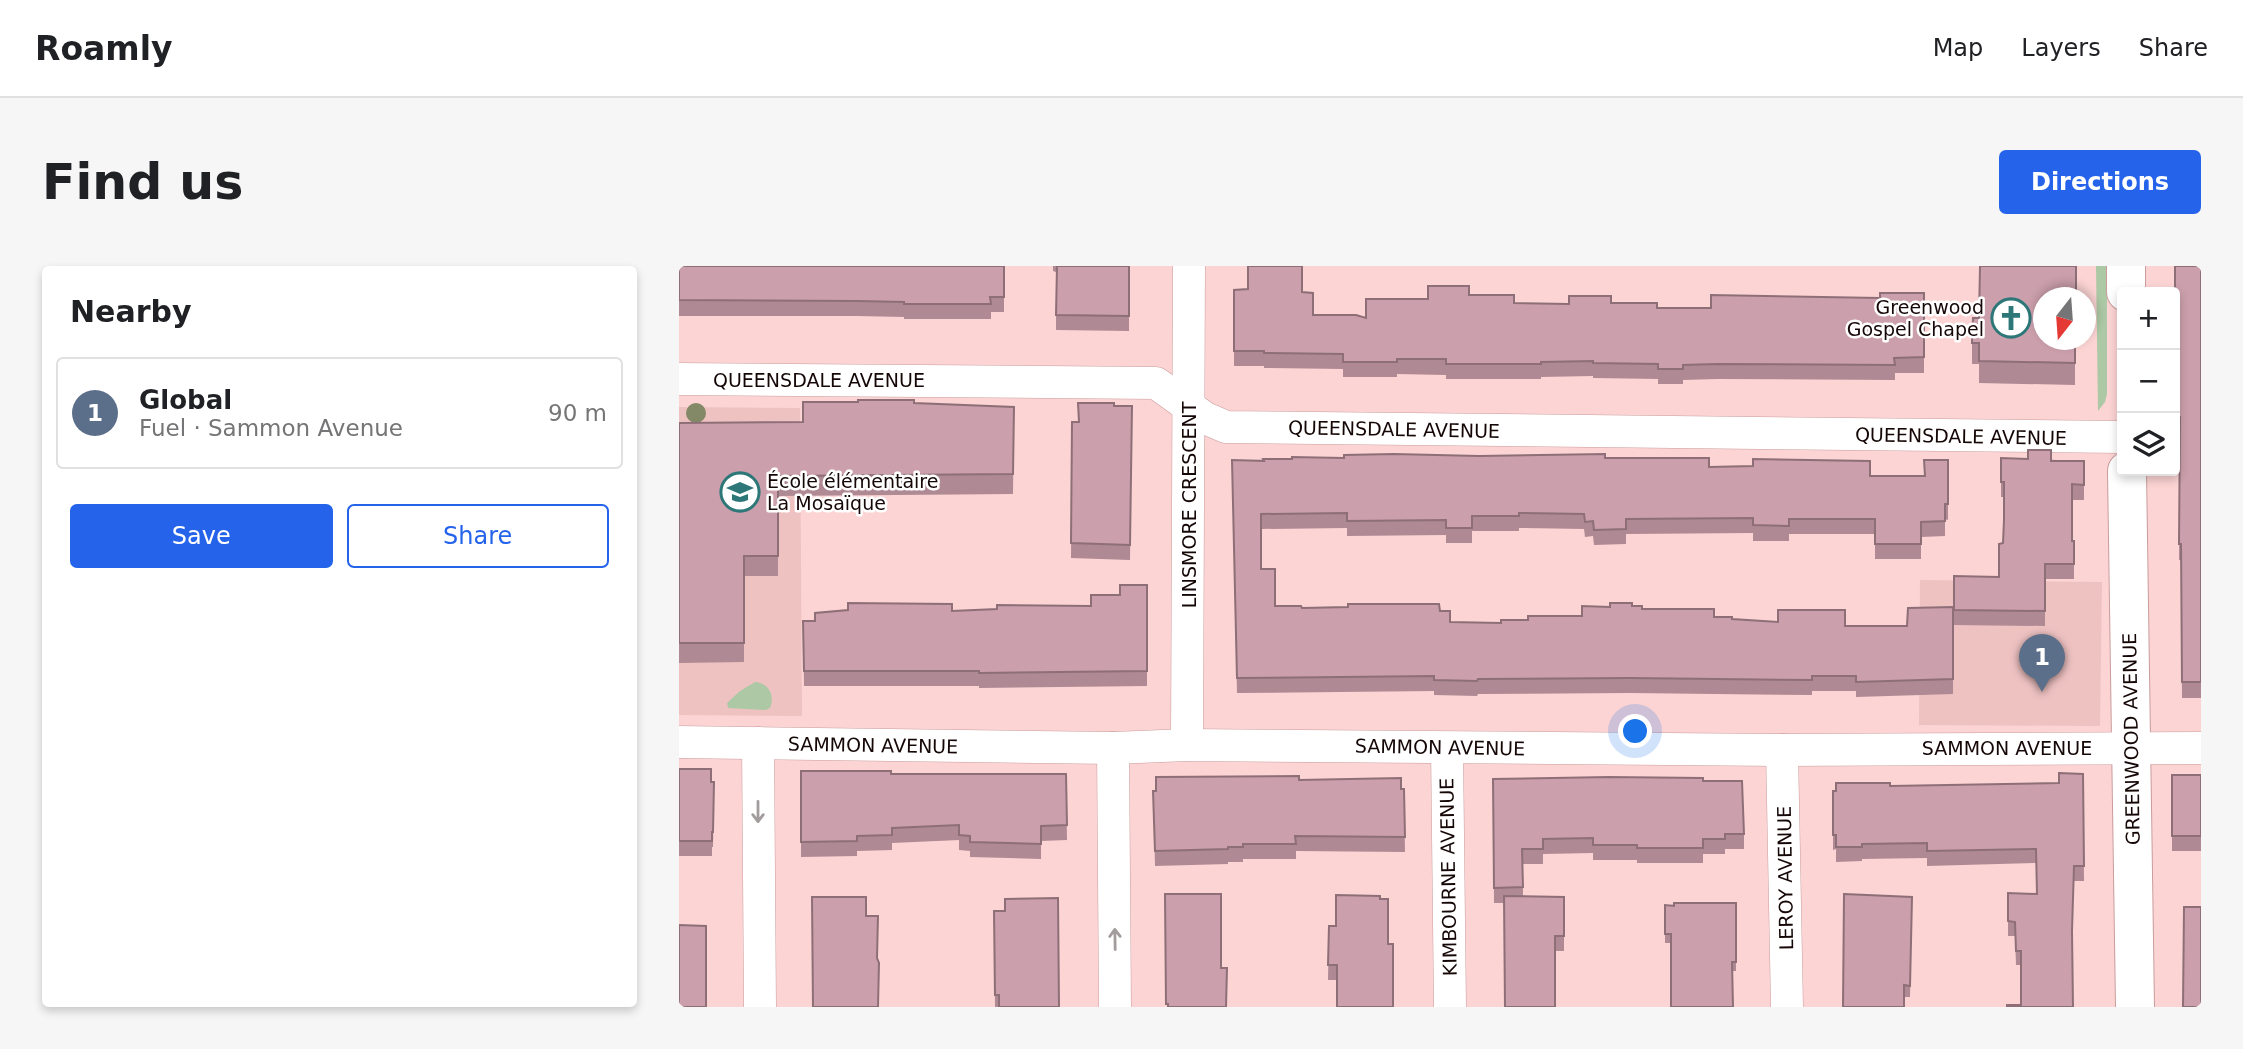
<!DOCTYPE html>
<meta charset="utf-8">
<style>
:root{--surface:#fff;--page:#f6f6f6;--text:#202124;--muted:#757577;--line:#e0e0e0;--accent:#2563eb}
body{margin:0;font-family:"DejaVu Sans",sans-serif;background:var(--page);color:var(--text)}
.controls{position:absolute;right:21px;top:21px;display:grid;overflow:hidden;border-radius:7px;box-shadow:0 4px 10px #0003}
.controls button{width:63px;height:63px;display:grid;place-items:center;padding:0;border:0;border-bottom:2px solid var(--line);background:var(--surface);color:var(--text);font:35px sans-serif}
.compass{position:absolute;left:1354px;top:21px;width:63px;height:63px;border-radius:50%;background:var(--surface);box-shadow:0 4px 10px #0003;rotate:197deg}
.you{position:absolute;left:957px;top:466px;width:24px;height:24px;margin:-18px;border:5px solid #fff;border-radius:50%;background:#1a73e8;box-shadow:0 0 0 10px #1a73e833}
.badge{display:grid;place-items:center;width:46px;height:46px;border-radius:50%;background:var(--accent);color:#fff;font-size:23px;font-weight:700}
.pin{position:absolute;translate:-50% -58px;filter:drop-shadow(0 2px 4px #0008)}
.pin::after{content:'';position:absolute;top:37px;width:24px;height:21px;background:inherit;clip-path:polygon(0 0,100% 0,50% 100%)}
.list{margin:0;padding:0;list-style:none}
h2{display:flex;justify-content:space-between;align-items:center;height:91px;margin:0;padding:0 28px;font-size:30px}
h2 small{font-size:23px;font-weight:400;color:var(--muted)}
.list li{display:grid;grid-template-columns:46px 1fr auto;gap:21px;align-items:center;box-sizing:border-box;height:112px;margin:0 14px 14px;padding:0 14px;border:2px solid var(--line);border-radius:7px}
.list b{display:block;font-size:26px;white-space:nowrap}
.list p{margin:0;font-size:23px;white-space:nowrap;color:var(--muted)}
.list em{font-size:23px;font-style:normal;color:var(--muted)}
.actions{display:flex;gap:14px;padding:21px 28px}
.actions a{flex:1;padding:16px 0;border:2px solid var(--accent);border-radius:7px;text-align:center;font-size:24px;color:var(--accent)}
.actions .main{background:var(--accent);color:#fff}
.icon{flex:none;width:38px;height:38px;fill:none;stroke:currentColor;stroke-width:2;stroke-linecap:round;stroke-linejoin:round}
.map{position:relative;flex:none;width:1522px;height:741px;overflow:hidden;border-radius:7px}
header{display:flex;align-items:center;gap:42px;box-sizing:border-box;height:98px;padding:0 35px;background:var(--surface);border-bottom:2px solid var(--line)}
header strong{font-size:33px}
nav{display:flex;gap:38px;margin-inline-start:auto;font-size:24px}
.intro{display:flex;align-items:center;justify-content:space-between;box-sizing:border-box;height:168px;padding:0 42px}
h1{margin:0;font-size:49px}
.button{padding:18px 32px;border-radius:7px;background:var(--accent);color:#fff;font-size:24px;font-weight:700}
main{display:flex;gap:42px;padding:0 42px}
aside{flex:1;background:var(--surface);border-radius:7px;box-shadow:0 4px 10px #0003}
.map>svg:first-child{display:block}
.built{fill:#efc2c2}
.green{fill:#adc8a4}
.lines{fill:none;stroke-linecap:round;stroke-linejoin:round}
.minor-casing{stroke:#ca9c9c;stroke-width:33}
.tertiary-casing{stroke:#ca9c9c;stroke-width:40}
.minor{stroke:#fff;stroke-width:32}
.tertiary{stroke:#fff;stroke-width:38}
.tree{fill:#838867}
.wall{fill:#af8994}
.building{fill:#cb9fac;stroke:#8e6f78;stroke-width:2}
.oneway{stroke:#a29c9c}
.labels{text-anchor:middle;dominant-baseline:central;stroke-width:5;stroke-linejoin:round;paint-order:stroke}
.poi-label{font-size:19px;fill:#160707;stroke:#fff;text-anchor:end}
.street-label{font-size:19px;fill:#160707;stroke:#fff}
</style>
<header>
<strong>Roamly</strong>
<nav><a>Map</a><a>Layers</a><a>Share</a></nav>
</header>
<div class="intro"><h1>Find us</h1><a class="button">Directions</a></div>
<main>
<aside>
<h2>Nearby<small></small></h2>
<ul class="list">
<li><span class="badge" style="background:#5c6f8a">1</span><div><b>Global</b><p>Fuel · Sammon Avenue</p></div><em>90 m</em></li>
</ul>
<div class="actions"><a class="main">Save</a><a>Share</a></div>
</aside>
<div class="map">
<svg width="1522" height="741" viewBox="0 0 1522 741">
<rect width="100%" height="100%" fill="#fcd4d4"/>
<g class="built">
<path d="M0 141 121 142 123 450 0 449Z"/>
<path d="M1241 314 1423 316 1421 460 1240 459Z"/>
</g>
<g class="green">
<path d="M1417 0H1428V128L1426 136 1419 145Z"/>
<path d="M76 416C90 417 96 429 91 442L87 444 49 442 48 437 61 425Z"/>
</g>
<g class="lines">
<g class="minor-casing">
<g id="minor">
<path d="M0 113 477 117 526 152 547 161 1443 171"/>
<path d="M0 476 434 482 508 479 1103 484 1522 482"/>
<path d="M79 477 81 741"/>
<path d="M508 479 510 0"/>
<path d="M434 482 436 741"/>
<path d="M768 482 771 741"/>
<path d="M1103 484 1108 741"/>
</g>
</g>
<g class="tertiary-casing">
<g id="tertiary">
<path d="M1447 0V26"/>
<path d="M1448 205 1456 741"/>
</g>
</g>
<use href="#minor" class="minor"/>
<use href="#tertiary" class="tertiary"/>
</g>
<circle class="tree" cx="17" cy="147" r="10"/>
<g class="wall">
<path d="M0 0 325 31V46H312V53H225V51L178 50H0Z"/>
<path d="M374 0H450V65L377 64V6L374 5Z"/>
<path d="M1522 0V432H1503L1502 294H1500L1501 167H1499V69H1496V26Z"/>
<path d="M569 23 623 26 634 49 687 52 749 33 790 29 835 37 890 38 932 37 978 42H1032L1201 32 1245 27V107H1216V114L1038 113 1004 114V118H979V113L914 112V110L862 111V113H767V109L718 108V111H664V103L585 102V100H555V24Z"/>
<path d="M1396 74V119L1300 117V98H1293V77Z"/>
<path d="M235 137 335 141 334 228 99 230V310H65V396L0 397V157L124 156Z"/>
<path d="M435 140H453L451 294 392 292 393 156H400Z"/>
<path d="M926 192 1030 201 1191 210H1245L1269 194V254L1266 253V270L1242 271V293H1196V268H1110V275H1074V267L947 268V278L915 279 914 270 906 271 905 263 840 262V265H793V277H767V269L668 270V262L582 263V303L596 340 623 342 761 345 771 356 822 357 903 350 931 341 953 340 963 343 1053 353 1166 360H1228L1274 341V428L1177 431V425H1133V429L951 427 799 428 798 430 755 429V425L558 427 553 194Z"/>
<path d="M1322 192 1405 195V234H1393V275H1395V313H1366V360L1275 359V310L1320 311 1324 277 1325 231H1322Z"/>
<path d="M468 319V420L300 422V420H125L124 355 273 345 412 340Z"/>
<path d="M0 503 32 516H35L34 581H33V590H0Z"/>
<path d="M122 505 212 508H387L388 574 362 575V593L291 591V585L280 584V574L213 577V584L178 585V590L122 591Z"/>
<path d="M1404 508 1405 615H1395L1342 739V699H1337L1336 670H1329V627L1358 628 1357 597 1248 600V592L1183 593V595L1157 596V583L1154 584V525L1211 520 1380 517Z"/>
<rect x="1493" y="509" width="29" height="76"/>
<path d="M814 513 1024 515 1065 568V583H1046V588H1024V597H958V594H914V587L864 588V598H844V630L885 631V685H876L825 637H815Z"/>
<path d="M620 514 725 523 726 586 617 585V593H564V596H549V598L476 600 474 525Z"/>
<path d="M1233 631 1231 731H1225L1164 741Z"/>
<path d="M1057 637V705H1054L992 677H986V639Z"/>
<path d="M315 645 380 741H316Z"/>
<path d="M650 660H657L658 714H649Z"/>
</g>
<g class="building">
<path d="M0 0H325V31H311L312 38H225V36L178 35 0 34Z"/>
<path d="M378 0H450V50L377 49Z"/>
<path d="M569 0H623V26L634 27V49H677L687 52V33H749V20H790V29H835V37L890 38V30H932V37H978V42H1032V29L1201 32V27H1245V91L1215 92 1216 99 1038 98 1004 99V103H979V98L914 97V95L862 96V98H767V93H718V96H664V88L585 87V85H555V24L569 23Z"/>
<path d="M1301 0H1397V32H1364V74H1396V97L1300 95V77H1293L1294 52H1300Z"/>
<path d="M1496 0H1522V416H1503L1502 278H1500L1501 151H1499V53H1496Z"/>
<path d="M179 134H235V137L335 141 334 208 99 210V290H65V377H0V157L124 156V136H179Z"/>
<path d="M399 137H435V140H453L451 279 392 277 393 156H400Z"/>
<path d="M1349 184H1372V195H1405V219L1393 218V275H1395V298H1366V345L1275 344V310L1320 311V278L1324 277 1325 254V216H1322V192L1349 193Z"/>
<path d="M715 188 800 190 926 188V192H1030V201L1074 200V193L1191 195V210H1246L1245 194H1269V238H1266V255L1242 256V278H1196V253H1110V260L1074 259V252L947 253V263L915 264 914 255 906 256 905 248 840 247V250H793V262H767V254L668 255V247L582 248V303H596V340H622L623 342 669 341V338H760L761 345H771V356L822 357V354H849V350H903V340L931 341V337H953V340H963V343H1035V351H1053V353L1099 356V344H1166V360H1228L1229 342 1274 341V413L1177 416V410H1133V414L951 412 799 413 798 415 755 414V410L558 412 553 194 585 195 584 193H613V191L665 192V189Z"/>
<path d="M441 319H468V405L300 407V405H125L124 355H136V347L169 344V337L273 338V345L318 343V339L412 340V329H441Z"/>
<path d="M0 503H32V516H35L34 566H33V575H0Z"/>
<path d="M122 505H212V508H387L388 559 362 560V578L291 576V570L280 569V559L213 562V569L178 570V575L122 576Z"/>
<path d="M1380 507 1404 508 1405 600H1395L1393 665 1394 741H1328V739H1342V685H1337L1336 656 1329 655V627L1358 628 1357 583 1248 585V577L1183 578V581H1157V569H1154V525H1157V517H1211V520L1380 517Z"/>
<rect x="1493" y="509" width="29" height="61"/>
<path d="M620 510V514L722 512V523H725L726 571 616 570 617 578H564V581H549V583L476 585 474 525H477V511Z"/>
<path d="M930 511 1024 512V515H1063L1065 568H1046V573H1024V582H958V579H914V572L864 573V583H843L844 621 815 622 814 513Z"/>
<path d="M486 628H542V702H548L547 741H489V738H487Z"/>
<path d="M1165 628 1233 631 1231 720 1225 719V741H1164Z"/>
<path d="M657 629 701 630V633H709V678H714V741H658V699H649L650 660H657Z"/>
<path d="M825 630 885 631V670H876V741H826Z"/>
<path d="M133 631H187V650H199L198 692 200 697 199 741H134Z"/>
<path d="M379 632 380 741H320V729H316L315 645H326V633Z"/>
<path d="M995 637H1057V696H1053L1054 741H992V668H986V639L995 640Z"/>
<path d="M1505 641H1522V741H1504Z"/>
<path d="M0 659 27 660V741H0Z"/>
</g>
<defs><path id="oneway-shaft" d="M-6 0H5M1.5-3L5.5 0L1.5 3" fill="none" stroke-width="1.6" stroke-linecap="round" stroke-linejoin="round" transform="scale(1.75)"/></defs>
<g class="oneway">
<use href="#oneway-shaft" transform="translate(79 546) rotate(90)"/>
<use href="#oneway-shaft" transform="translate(436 673) rotate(-91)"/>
</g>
<defs>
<g id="church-ring" transform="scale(2.0125)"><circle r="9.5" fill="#fff" stroke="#2d7779" stroke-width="1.5"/><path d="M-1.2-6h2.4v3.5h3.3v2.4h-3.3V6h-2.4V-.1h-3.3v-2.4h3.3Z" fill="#2d7779"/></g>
<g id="school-ring" transform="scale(2.0125)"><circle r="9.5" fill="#fff" stroke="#2d7779" stroke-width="1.5"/><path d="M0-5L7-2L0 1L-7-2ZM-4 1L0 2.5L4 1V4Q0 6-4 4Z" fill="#2d7779"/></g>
</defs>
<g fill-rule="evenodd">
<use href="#church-ring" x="1332" y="52"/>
<use href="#school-ring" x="61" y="226"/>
</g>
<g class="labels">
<g class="poi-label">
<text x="1305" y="41">Greenwood<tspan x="1305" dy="22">Gospel Chapel</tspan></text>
<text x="88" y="215" text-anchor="start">École élémentaire<tspan x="88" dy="22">La Mosaïque</tspan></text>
</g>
<g class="street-label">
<text x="140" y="114">QUEENSDALE AVENUE</text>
<text transform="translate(715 163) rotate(1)">QUEENSDALE AVENUE</text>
<text transform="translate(1282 170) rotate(1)">QUEENSDALE AVENUE</text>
<text transform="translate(510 239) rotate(-90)">LINSMORE CRESCENT</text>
<text transform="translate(1452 473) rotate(-91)">GREENWOOD AVENUE</text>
<text transform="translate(194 479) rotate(1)">SAMMON AVENUE</text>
<text transform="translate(761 481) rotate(1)">SAMMON AVENUE</text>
<text x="1328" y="482">SAMMON AVENUE</text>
<text transform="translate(769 611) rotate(-91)">KIMBOURNE AVENUE</text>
<text transform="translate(1106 612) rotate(-91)">LEROY AVENUE</text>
</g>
</g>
</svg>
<div class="controls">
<button>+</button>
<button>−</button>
<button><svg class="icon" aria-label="layers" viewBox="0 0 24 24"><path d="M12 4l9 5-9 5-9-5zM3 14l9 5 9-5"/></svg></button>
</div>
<svg class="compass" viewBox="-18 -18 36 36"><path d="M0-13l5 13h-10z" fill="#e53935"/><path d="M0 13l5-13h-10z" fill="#757577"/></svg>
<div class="you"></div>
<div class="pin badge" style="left:1363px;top:426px;background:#5c6f8a">1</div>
</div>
</main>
